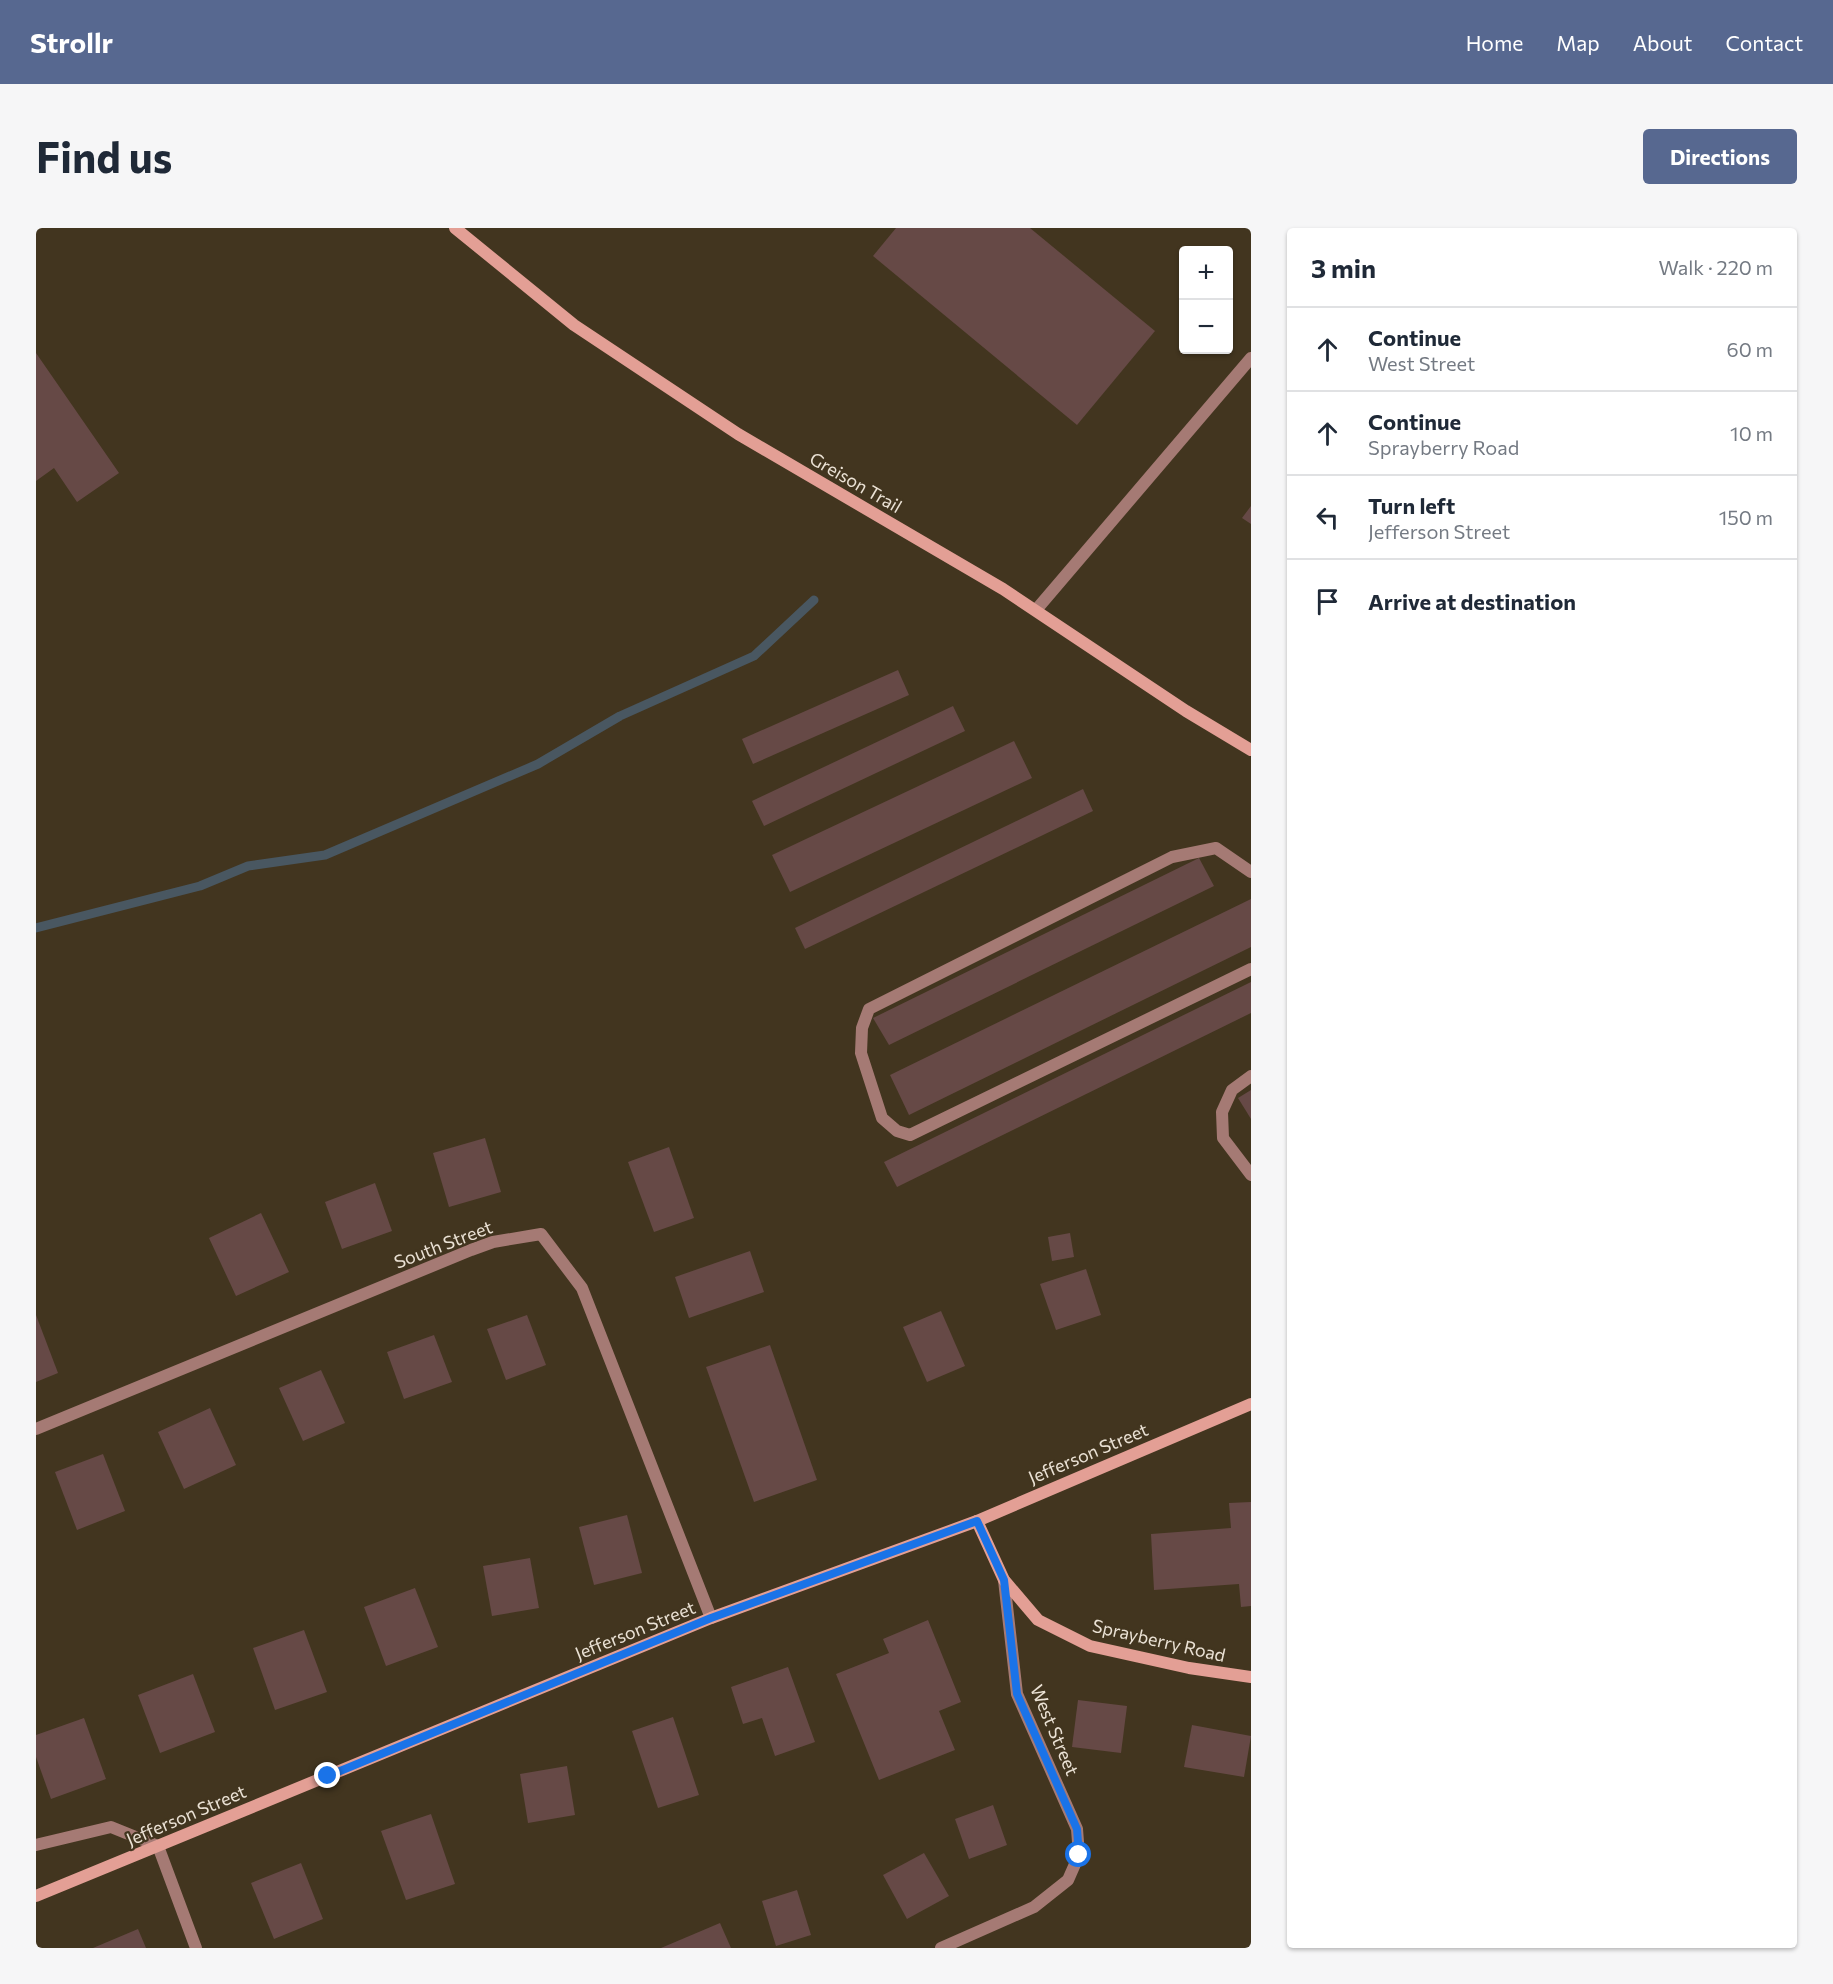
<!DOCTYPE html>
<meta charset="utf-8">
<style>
:root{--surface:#fff;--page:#f6f6f7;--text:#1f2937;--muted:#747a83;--line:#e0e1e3;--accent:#576890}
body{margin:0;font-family:Commissioner,sans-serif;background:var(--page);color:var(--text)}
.controls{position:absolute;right:18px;top:18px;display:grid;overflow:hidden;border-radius:6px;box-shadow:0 2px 4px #0004}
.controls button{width:54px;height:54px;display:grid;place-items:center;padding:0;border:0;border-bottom:2px solid var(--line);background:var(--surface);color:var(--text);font:30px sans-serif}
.stop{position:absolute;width:18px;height:18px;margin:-14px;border:4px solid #1a73e8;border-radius:50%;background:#fff}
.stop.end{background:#1a73e8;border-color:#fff;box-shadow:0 2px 6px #0008}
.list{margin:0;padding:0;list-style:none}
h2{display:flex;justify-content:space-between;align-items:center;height:78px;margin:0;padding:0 24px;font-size:26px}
h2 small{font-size:20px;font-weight:400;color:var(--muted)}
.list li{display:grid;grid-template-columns:39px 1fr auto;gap:18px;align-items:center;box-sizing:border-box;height:84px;padding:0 24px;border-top:2px solid var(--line)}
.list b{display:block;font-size:22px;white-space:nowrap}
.list p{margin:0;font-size:20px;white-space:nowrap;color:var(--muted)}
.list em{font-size:20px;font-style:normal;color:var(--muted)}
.icon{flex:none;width:33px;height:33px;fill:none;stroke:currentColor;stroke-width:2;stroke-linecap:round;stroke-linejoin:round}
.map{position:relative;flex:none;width:1215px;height:1720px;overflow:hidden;border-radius:6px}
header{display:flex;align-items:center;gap:36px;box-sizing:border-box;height:84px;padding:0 30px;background:var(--accent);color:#fff}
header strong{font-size:28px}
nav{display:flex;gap:33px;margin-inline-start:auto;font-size:21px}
.intro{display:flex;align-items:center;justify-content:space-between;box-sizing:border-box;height:144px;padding:0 36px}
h1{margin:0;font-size:42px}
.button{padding:15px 27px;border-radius:6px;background:var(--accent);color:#fff;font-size:21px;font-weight:700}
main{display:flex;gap:36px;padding:0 36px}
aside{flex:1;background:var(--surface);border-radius:6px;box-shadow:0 2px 4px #0004}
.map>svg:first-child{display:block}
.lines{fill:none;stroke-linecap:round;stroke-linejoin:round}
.stream{stroke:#495761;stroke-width:9}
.building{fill:#664946}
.lane{stroke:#a57a74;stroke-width:12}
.street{stroke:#a57a74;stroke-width:12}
.secondary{stroke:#e39f95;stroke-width:12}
.route{stroke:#1a73e8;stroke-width:8}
.labels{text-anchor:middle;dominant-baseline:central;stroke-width:4.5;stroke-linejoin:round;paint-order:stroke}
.street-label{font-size:18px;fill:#ebe2d5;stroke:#42351f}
</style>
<header>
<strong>Strollr</strong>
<nav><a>Home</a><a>Map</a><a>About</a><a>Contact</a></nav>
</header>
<div class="intro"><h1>Find us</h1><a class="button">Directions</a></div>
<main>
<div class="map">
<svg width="1215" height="1720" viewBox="0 0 1215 1720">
<rect width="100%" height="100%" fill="#42351f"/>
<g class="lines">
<path class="stream" d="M0 700 164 658 212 638 289 627 502 536 584 488 718 428 778 372"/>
</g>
<g class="building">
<path d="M860 0H994L1119 103 1041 197 837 28Z"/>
<path d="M0 125 83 245 41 274 18 240 0 253Z"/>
<path d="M1215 278V296L1206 290Z"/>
<path d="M862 442 873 467 717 536 706 511Z"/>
<path d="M917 478 929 503 728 598 716 573Z"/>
<path d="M978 513 996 550 754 664 736 627Z"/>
<path d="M1047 561 1057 583 769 721 759 700Z"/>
<path d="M1163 630 1178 658 853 817 837 790Z"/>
<path d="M1215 671V719L873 887 854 847Z"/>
<path d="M1215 754V785L861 959 848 934Z"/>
<path d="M1215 862V891L1202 870Z"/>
<path d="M449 910 465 964 413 979 397 925Z"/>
<path d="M633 919 658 990 618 1004 592 934Z"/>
<path d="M339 955 356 1003 306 1021 289 974Z"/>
<path d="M225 985 253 1044 200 1068 173 1010Z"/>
<path d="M1034 1005 1038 1029 1016 1033 1012 1009Z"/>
<path d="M714 1023 728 1064 653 1090 639 1049Z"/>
<path d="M1050 1041 1065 1087 1020 1102 1004 1056Z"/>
<path d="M905 1083 929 1138 891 1154 867 1099Z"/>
<path d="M0 1087 22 1145 0 1154Z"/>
<path d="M491 1087 510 1137 470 1152 451 1101Z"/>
<path d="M398 1107 416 1154 368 1171 351 1124Z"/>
<path d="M734 1117 781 1252 718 1274 670 1139Z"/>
<path d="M285 1142 309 1195 267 1213 243 1160Z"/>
<path d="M174 1180 200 1237 148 1261 122 1204Z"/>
<path d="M67 1226 89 1283 41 1302 19 1244Z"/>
<path d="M1215 1274V1378L1205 1379 1203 1356 1118 1362 1115 1306 1195 1300 1193 1275Z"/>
<path d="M591 1287 606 1345 558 1357 543 1299Z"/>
<path d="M494 1330 503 1380 456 1388 447 1338Z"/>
<path d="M379 1360 402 1419 350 1438 328 1379Z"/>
<path d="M892 1392 925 1474 903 1483 919 1522 843 1552 800 1446 853 1425 847 1411Z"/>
<path d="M268 1402 291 1464 239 1482 217 1420Z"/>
<path d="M752 1439 779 1514 739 1528 726 1490 707 1496 695 1459Z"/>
<path d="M157 1446 179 1504 124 1525 102 1467Z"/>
<path d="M1042 1472 1091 1478 1085 1525 1036 1519Z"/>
<path d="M637 1489 663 1567 622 1580 596 1503Z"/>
<path d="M48 1490 70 1551 15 1571 0 1529V1507Z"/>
<path d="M1156 1497 1215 1508 1208 1549 1148 1539Z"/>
<path d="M531 1538 539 1587 492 1595 484 1546Z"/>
<path d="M957 1577 971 1617 933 1631 919 1591Z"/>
<path d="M395 1586 419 1656 370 1672 345 1603Z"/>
<path d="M888 1625 913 1668 871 1691 847 1647Z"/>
<path d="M265 1635 287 1691 238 1711 215 1655Z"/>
<path d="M761 1662 775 1707 740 1718 726 1673Z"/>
<path d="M684 1695 695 1720H625Z"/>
<path d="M102 1701 110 1720H57Z"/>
</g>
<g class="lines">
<g class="lane">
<path d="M1000 382 1215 130"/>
<path d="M1215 644 1180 620 1136 629 833 781 826 800 825 825 846 890 861 903 874 907 1215 741"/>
<path d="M1215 848 1196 862 1186 884 1187 910 1215 947"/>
</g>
<g class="street">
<path d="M0 1201 435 1022 457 1014 505 1006 546 1060 675 1390"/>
<path d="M0 1617 75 1599 122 1618 160 1720"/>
<path d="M905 1720 998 1679 1032 1652 1043 1627 1041 1601 981 1466 968 1352"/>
</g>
<g class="secondary">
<path d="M419 0 538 97 702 206 967 361 1150 483 1215 522"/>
<path d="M941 1293 968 1352 1002 1392 1054 1418 1153 1440 1215 1449"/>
<path d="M0 1668 675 1390 941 1293 1215 1176"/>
</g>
</g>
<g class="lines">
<path class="route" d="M292 1548 675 1390 941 1293 968 1352 981 1466 1041 1601 1043 1627"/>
</g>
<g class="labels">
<g class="street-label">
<text transform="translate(820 254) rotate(30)">Greison Trail</text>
<text transform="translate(407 1016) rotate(-21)">South Street</text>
<text transform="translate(1052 1225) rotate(-23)">Jefferson Street</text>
<text transform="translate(599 1402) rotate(-22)">Jefferson Street</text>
<text transform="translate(1123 1412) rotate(13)">Sprayberry Road</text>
<text transform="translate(1019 1502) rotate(67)">West Street</text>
<text transform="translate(150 1587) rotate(-23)">Jefferson Street</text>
</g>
</g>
</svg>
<div class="controls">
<button>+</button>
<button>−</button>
</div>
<div class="stop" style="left:1043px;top:1627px"></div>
<div class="stop end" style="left:292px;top:1548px"></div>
</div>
<aside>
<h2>3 min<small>Walk · 220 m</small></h2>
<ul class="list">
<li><svg class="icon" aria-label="ahead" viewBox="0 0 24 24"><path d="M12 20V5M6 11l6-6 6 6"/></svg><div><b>Continue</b><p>West Street</p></div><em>60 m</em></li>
<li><svg class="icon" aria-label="ahead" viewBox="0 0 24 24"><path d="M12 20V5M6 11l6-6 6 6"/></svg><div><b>Continue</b><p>Sprayberry Road</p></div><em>10 m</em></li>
<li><svg class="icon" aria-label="left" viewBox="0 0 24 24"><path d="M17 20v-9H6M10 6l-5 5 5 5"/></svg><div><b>Turn left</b><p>Jefferson Street</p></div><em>150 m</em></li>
<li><svg class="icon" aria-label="arrive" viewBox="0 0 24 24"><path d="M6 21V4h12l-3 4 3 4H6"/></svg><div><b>Arrive at destination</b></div></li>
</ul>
</aside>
</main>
